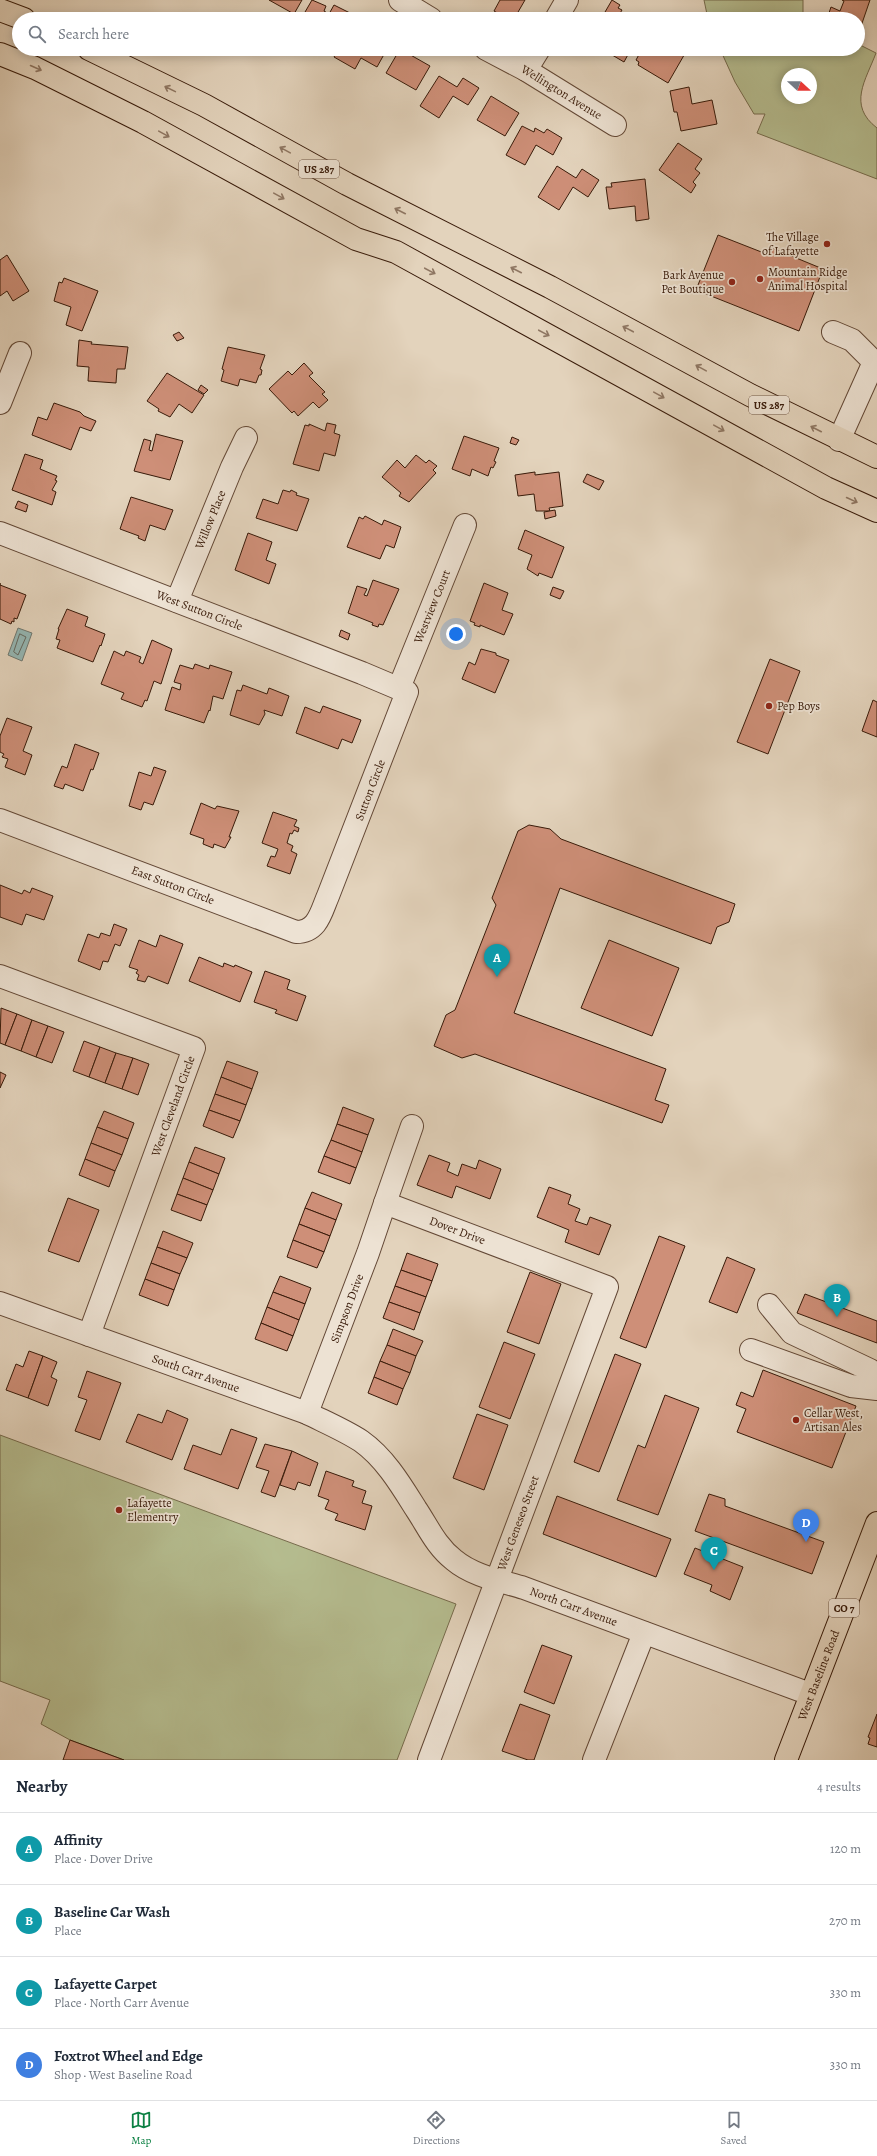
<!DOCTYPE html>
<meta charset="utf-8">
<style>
:root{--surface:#fff;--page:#f6f6f7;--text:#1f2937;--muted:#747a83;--line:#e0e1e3;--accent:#0b8043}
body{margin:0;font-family:Alegreya,serif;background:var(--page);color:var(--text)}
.compass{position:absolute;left:781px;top:68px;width:36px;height:36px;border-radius:50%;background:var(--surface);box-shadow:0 2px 10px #0003;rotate:111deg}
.you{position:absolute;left:456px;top:634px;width:14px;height:14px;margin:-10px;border:3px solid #fff;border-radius:50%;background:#1a73e8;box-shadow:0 0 0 6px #1a73e833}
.badge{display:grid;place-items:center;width:26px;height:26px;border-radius:50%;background:var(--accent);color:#fff;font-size:13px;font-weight:700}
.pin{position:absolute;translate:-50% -33px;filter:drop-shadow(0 1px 2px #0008)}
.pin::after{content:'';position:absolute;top:21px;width:14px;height:12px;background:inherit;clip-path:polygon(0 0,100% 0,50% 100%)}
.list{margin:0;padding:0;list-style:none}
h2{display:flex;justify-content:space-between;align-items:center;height:52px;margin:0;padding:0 16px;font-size:17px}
h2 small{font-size:13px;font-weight:400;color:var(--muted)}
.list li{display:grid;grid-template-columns:26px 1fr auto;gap:12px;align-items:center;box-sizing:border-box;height:72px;padding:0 16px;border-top:1px solid var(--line)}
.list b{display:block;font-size:15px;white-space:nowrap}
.list p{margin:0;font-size:13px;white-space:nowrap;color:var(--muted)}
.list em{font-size:13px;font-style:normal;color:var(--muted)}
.icon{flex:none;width:22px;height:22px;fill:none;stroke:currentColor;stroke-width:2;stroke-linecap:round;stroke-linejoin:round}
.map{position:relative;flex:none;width:877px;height:1760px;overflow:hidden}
.search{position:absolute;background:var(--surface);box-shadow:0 2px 10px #0003;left:12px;right:12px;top:12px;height:44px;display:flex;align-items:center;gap:10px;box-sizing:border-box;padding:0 14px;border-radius:22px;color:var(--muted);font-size:15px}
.sheet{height:340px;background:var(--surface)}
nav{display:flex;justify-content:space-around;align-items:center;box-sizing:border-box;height:56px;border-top:1px solid var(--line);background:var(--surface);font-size:11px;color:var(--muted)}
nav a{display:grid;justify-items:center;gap:2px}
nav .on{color:var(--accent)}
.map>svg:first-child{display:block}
.green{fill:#b5bc8f;stroke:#766b4c;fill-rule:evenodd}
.water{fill:#95b7b4;stroke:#707870}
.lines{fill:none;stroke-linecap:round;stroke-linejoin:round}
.shore{stroke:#66685e;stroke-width:1}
.building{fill:#ce8f78;stroke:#381a09}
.minor-casing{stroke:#634836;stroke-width:24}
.major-casing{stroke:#381a09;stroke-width:24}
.minor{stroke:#ede2d3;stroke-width:22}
.major{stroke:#e3d3bc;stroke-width:22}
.oneway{stroke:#8e7662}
.poi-dot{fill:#8f2418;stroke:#ede2d3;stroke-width:1.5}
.labels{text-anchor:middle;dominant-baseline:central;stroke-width:3.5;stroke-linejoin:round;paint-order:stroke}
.shield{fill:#ede2d3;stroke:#6e5646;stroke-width:1}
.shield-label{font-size:11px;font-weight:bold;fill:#381a09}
.street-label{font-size:12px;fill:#381a09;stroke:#ede2d3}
.poi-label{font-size:12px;fill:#381a09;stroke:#ede2d3;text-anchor:start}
</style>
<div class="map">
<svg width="877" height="1760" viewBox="0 0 877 1760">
<rect width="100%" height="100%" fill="#e3d3bc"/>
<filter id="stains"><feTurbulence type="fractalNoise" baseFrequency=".005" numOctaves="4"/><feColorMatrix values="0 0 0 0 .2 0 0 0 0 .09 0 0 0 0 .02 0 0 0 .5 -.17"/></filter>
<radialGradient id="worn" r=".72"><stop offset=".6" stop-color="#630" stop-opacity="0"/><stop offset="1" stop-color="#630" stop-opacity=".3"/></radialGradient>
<g class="green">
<path d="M704 0H803V15L813 19H708Z"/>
<path d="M858 44 876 53C866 80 847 105 877 128V179L757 133 765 114H754L735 82 720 49H858ZM787 74H811V98H787Z"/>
<path d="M0 1435 456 1604 397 1760H124L70 1740 41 1724 50 1700 0 1681Z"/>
</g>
<path class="water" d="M18 628 32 633 22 661 8 655Z"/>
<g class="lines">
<path class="shore" d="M20 634 26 637 18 655 14 652Z"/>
</g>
<g class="building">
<path d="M269 0H302L294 14Z"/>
<path d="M312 0 326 6 324 11 329 14 334 5 352 14 349 19H301Z"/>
<path d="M500 0H525L514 19H508L494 11Z"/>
<path d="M612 0 620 5 618 8 622 10 619 15 625 19H601Z"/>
<path d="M842 0H870L859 32 858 19H827L831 7 840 11 844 1Z"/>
<path d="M339 49H387L377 67 361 58 355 69 334 57Z"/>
<path d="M400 49 430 66 416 90 386 73Z"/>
<path d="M602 49H631L624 62Z"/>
<path d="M642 49H668L672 51 674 49 687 50 668 83 638 65 639 62 636 60Z"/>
<path d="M439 76 457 87 463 78 479 88 468 105 453 96 439 118 420 106Z"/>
<path d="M689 87 692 104 712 100 717 124 681 131 677 112H674L670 91Z"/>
<path d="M491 96 519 113 505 136 477 120Z"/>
<path d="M522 126 534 132 535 128 544 133 547 129 562 138 553 155 536 145 525 165 506 155Z"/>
<path d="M678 143 702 159 695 169 700 173 693 182 696 185 691 193 659 170Z"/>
<path d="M557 166 576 178 582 169 599 180 588 197 573 187 559 210 538 197Z"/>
<path d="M645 179 649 219 636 221 635 206 609 209 606 187H612L611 183Z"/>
<path d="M718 235 769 255 772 248 823 269 799 331 696 290Z"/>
<path d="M7 255 29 291 13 301 7 291 0 296V260Z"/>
<path d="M64 278 98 291 82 331 66 325 71 307 54 301 59 282 62 283Z"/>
<path d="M179 332 184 338 177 341 173 335Z"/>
<path d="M79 340 92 342 91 344 128 347 125 369H117L116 383 88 381 89 367 77 366Z"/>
<path d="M228 347 265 355 260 369 262 370 261 375H259L256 383 240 379 238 386 221 381 224 370 222 369Z"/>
<path d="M304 363 313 373 309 376 325 392 322 394 328 400 319 408 313 402 298 416 294 411 292 413 269 389 288 371 292 375Z"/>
<path d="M167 373 204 395 192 413 179 404 170 417 158 411 159 409 147 401Z"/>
<path d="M201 385 208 390 204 394 198 390Z"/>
<path d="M54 403 80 412 84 416 96 421 91 431 80 427 71 450 32 435 38 417 47 420Z"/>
<path d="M327 423 336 425 334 433 340 435 335 456 324 453 319 471 293 464 305 425 309 426V424L325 431Z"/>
<path d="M156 434 183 441 170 480 134 471 144 439 151 441 149 450 152 451Z"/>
<path d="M464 436 499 448 494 461 496 462 493 468 491 467 488 476 472 469 470 476 452 469Z"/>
<path d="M512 437 519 440 516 445 510 443Z"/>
<path d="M25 454 43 460 40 469 57 476 55 480 57 481 52 490 56 492 52 505 12 490Z"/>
<path d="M416 455 426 463 429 460 437 466 433 470 436 473 409 502 399 496 401 493 382 477 397 460 405 468Z"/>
<path d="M535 472V475L559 472 563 506 549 508 550 511H536L534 494 518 496 515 475Z"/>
<path d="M587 474 604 481 599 490 583 482Z"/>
<path d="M283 490 290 492 291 490 297 493 296 495 309 499 297 531 256 518 263 499 278 504Z"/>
<path d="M131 497 173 510 165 530 150 525 145 541 138 538 139 536 120 529Z"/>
<path d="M18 501 28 505 26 512 15 508Z"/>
<path d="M555 510 556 516 545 519 544 512Z"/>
<path d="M365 516 382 525 384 520 401 527 394 548 386 545 380 559 347 547 359 517 363 519Z"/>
<path d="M525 530 564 547 552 578 539 573 538 576 527 569 532 555 518 549Z"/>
<path d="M248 533 272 542 266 560 276 564 269 584 235 570Z"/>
<path d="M373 580 399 589 383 625 379 624 378 627 372 625 373 623 348 613 357 586 367 589 364 595 367 596Z"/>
<path d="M0 583V585L26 595 17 619 14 618V622L12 621 11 624 0 619Z"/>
<path d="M484 583 508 593 502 610 513 614 504 635 480 625V627L474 625 475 623 470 621Z"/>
<path d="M553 587 564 591 560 599 550 595Z"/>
<path d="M67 609 88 617 85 626 105 634 101 646 100 645 93 662 57 648 60 640 56 639 59 629H58Z"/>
<path d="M341 630 350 634 348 640 339 636Z"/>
<path d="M152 640 172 649 161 684 154 681 147 701 145 700 142 707 121 699 124 693 101 684 114 651 124 656 126 651 141 657 139 662 143 664Z"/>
<path d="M481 649 496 653V655L509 660 495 693 462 679 469 662 475 665Z"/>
<path d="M770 659 800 671 768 754 737 742Z"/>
<path d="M195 664 209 669 210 665 232 672 223 699 213 696 210 711 209 710 204 723 165 710 172 687 180 690 181 684 174 682 180 665 193 669Z"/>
<path d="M243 685 267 694 269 688 289 696 282 716 264 710 265 714 259 725 230 715 237 690 241 691Z"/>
<path d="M873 700 877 702V737L862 731Z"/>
<path d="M323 706 361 720 352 743 342 739 338 749 296 733 305 707 320 713Z"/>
<path d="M7 718 32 727 23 751 32 755 25 775 5 767 8 759 2 757 4 754 0 752V736Z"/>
<path d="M75 744 99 753 93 770 91 769 83 791 65 784 63 789 54 786 62 766 67 768Z"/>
<path d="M154 767 166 771 153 805 144 802 141 810 129 806 139 772 151 776Z"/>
<path d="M201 803 215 809 217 806 239 811 229 837H231L225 848 214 844 213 848 203 844 204 839 190 834Z"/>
<path d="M273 812 297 820 294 826 299 828 298 832 294 830 292 834 290 833 287 843 293 846 291 851 297 854 290 874 267 866 271 856 275 857 278 849 262 843Z"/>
<path d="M529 825 550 829 561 839 735 904 729 922 717 927 711 944 560 888 514 1013 666 1069 655 1100 669 1105 662 1123 475 1054 462 1058 434 1046 446 1015 455 1010 496 905 492 898 518 831Z"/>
<path d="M0 885 22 894 24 890 30 893 32 888 53 896 44 920 26 914 22 925 0 917Z"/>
<path d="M114 924 127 929 120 946 115 944 108 962 103 961 100 970 78 961 88 934 99 938 101 933 110 936Z"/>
<path d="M160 935 183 944 168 984 148 976 145 982 137 980 139 975 136 973 138 970 129 967 139 940 156 947Z"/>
<path d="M609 940 679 968 652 1036 581 1008Z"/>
<path d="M199 957 223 967 224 963 234 967 235 965 252 972 240 1002 189 981Z"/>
<path d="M265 971 290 980 287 989 306 996 297 1021 275 1013 277 1010 254 1002Z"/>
<path d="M1 1008 17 1014 5 1045 0 1043Z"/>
<path d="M17 1014 32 1020 21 1051 5 1045Z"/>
<path d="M32 1020 48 1026 36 1057 21 1051Z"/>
<path d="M48 1026 64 1032 52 1063 36 1057Z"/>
<path d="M84 1041 100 1047 89 1077 73 1071Z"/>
<path d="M100 1047 116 1053 105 1083 89 1077Z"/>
<path d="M116 1053 133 1058 122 1089 105 1083Z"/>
<path d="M133 1058 149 1064 138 1095 122 1089Z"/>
<path d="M227 1061 258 1072 252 1089 221 1077Z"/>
<path d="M0 1072 6 1075 0 1088Z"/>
<path d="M221 1077 252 1089 246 1105 215 1094Z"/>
<path d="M215 1094 246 1105 240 1121 209 1110Z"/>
<path d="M343 1107 374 1119 368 1135 337 1124Z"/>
<path d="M209 1110 240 1121 233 1138 203 1126Z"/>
<path d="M104 1111 134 1123 128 1139 97 1127Z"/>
<path d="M337 1124 368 1135 362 1152 331 1140Z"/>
<path d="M97 1127 128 1139 122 1155 91 1143Z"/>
<path d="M331 1140 362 1152 356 1168 324 1156Z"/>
<path d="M91 1143 122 1155 115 1171 85 1159Z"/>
<path d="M195 1147 225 1158 219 1174 189 1162Z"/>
<path d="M429 1155 450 1163 447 1171 458 1176 462 1164 476 1169 479 1160 501 1169 490 1199 456 1186 452 1198 417 1185Z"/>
<path d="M324 1156 356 1168 350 1184 318 1172Z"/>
<path d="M85 1159 115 1171 109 1187 79 1175Z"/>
<path d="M189 1162 219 1174 213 1190 183 1178Z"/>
<path d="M183 1178 213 1190 207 1205 177 1194Z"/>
<path d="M549 1187 571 1195 568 1204 580 1209 575 1221 587 1225 590 1217 611 1225 599 1255 565 1242 569 1230 537 1217Z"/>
<path d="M312 1192 342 1204 336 1220 305 1208Z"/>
<path d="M177 1194 207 1205 201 1221 171 1210Z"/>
<path d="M68 1198 99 1210 79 1262 48 1251Z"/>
<path d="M305 1208 336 1220 330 1236 299 1224Z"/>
<path d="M299 1224 330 1236 324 1252 293 1240Z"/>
<path d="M163 1231 193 1243 187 1258 157 1247Z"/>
<path d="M659 1236 685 1246 646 1348 620 1338Z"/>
<path d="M293 1240 324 1252 317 1268 287 1257Z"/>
<path d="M157 1247 187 1258 180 1274 151 1263Z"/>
<path d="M407 1253 438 1264 432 1281 401 1270Z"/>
<path d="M727 1257 755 1269 737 1313 709 1302Z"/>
<path d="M151 1263 180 1274 174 1290 145 1279Z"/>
<path d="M401 1270 432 1281 426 1297 395 1286Z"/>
<path d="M530 1272 561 1284 539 1344 507 1332Z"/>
<path d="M280 1276 311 1288 305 1304 273 1292Z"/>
<path d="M145 1279 174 1290 168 1306 139 1295Z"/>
<path d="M395 1286 426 1297 420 1313 389 1302Z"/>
<path d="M273 1292 305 1304 299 1320 267 1307Z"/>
<path d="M805 1294 877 1321V1343L797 1313Z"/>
<path d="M389 1302 420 1313 414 1330 383 1318Z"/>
<path d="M267 1307 299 1320 293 1336 261 1323Z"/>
<path d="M261 1323 293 1336 287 1351 255 1339Z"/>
<path d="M393 1329 423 1341 416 1356 387 1345Z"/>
<path d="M504 1342 535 1354 510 1419 479 1407Z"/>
<path d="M387 1345 416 1356 410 1373 380 1361Z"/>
<path d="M29 1351 43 1356 28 1398 6 1390 16 1364 23 1367Z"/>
<path d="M615 1354 641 1364 599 1472 574 1462Z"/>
<path d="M43 1356 57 1362 51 1377 57 1380 48 1406 28 1398Z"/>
<path d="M380 1361 410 1373 403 1389 374 1377Z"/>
<path d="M763 1370 856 1406 832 1468 737 1432 746 1409 736 1405 741 1392 753 1397Z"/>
<path d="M87 1371 121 1383 100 1440 75 1431 87 1400 78 1397Z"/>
<path d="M374 1377 403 1389 397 1405 368 1393Z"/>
<path d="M665 1395 699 1408 658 1515 617 1500 638 1445 645 1448Z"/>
<path d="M167 1410 188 1419 172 1460 126 1442 138 1414 162 1423Z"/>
<path d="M477 1414 508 1425 484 1490 453 1478Z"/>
<path d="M231 1429 257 1438 238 1489 184 1469 193 1445 221 1455Z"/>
<path d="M265 1444 292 1451 275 1497 261 1492 269 1471 256 1467Z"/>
<path d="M292 1451 318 1463 310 1486 298 1482 295 1490 280 1485Z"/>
<path d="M326 1471 354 1481 352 1486 366 1491 362 1503 372 1506 365 1530 335 1520 338 1514 325 1509 329 1500 318 1496Z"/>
<path d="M709 1494 725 1499V1506L824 1542 812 1574 695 1531Z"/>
<path d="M557 1496 671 1539 656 1577 543 1534Z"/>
<path d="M695 1548 743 1567 730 1600 710 1591 712 1585 684 1574Z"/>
<path d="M542 1645 572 1656 554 1704 524 1692Z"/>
<path d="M520 1704 550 1715 534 1760H528L502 1751Z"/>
<path d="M877 1714V1747L868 1744 870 1738 868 1737Z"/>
<path d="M70 1740 124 1760H63Z"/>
</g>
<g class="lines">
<g class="minor-casing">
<g id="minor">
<path d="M400 0 431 19"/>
<path d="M556 19 567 0"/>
<path id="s1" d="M486 49 526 70 615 125"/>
<path d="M526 70 539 49"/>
<path d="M833 332 852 340 874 362 839 440"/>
<path d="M0 403 20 353"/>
<path id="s2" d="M0 533 362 673 407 692 328 896C321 912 318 932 296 932L0 820"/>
<path id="s3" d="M177 601 232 467 246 438"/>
<path id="s4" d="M399 688 465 525"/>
<path d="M0 976 194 1048 89 1335"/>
<path id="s5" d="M412 1126 385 1203 607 1287 429 1760"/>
<path id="s6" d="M0 1303 307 1413C325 1422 344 1430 361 1441 385 1458 401 1485 416 1509 428 1527 436 1546 454 1560 473 1576 501 1581 524 1588L810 1694"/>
<path d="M769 1305 792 1333 870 1370 877 1381"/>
<path d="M751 1350 851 1386 877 1389"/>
<path id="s7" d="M307 1413 368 1253 385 1203"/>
<path d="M594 1760 644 1633"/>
</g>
</g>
<g class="major-casing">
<g id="major">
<path d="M0 10 24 19"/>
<path d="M89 49 204 105 347 184 550 287 750 395 877 457"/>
<path d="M0 54 35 68 143 122 356 239 396 252 826 488 877 511"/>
<path id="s8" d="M786 1760 877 1523"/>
</g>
</g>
<use href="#minor" class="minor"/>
<use href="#major" class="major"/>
</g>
<defs><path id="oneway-shaft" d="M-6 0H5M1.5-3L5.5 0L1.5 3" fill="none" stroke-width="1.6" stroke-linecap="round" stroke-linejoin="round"/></defs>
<g class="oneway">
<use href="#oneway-shaft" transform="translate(36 68) rotate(24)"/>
<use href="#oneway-shaft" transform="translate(170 89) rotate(-154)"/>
<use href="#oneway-shaft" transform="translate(164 134) rotate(29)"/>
<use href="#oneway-shaft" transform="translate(285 150) rotate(-151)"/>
<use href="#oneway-shaft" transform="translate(279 196) rotate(29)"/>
<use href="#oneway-shaft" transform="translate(400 211) rotate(-153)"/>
<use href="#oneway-shaft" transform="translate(516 270) rotate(-153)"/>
<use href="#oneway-shaft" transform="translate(430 271) rotate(28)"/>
<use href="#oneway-shaft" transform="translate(628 329) rotate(-152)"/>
<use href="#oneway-shaft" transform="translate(544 333) rotate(28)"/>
<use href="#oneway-shaft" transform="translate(701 368) rotate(-151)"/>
<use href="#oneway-shaft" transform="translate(659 395) rotate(29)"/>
<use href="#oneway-shaft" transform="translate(719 428) rotate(29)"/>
<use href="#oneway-shaft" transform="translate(816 429) rotate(-153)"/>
<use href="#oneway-shaft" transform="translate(852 500) rotate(25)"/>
</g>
<g class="poi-dot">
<circle cx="827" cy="244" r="4"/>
<circle cx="760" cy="279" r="4"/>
<circle cx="732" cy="282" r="4"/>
<circle cx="769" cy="706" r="4"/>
<circle cx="796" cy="1420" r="4"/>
<circle cx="119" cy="1510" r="4"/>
</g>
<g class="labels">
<g class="shield">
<rect x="299" y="160" width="40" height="18" rx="3"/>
<rect x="749" y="396" width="40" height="18" rx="3"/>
<rect x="829" y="1599" width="30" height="18" rx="3"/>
</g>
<g class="shield-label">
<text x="319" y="169">US 287</text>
<text x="769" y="405">US 287</text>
<text x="844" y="1608">CO 7</text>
</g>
<g class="street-label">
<text stroke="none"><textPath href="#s1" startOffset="87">Wellington Avenue</textPath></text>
<text stroke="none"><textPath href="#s3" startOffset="88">Willow Place</textPath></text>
<text stroke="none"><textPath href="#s4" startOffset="88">Westview Court</textPath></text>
<text stroke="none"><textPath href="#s2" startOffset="214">West Sutton Circle</textPath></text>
<text transform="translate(370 790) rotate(-69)">Sutton Circle</text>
<text transform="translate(173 885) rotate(21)">East Sutton Circle</text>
<text transform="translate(173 1106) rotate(-70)">West Cleveland Circle</text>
<text stroke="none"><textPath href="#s5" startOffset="159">Dover Drive</textPath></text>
<text stroke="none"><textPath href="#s7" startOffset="112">Simpson Drive</textPath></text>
<text stroke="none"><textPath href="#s6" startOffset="208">South Carr Avenue</textPath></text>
<text transform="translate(518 1523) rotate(-70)">West Geneseo Street</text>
<text stroke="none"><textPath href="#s6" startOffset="668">North Carr Avenue</textPath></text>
<text stroke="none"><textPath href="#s8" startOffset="91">West Baseline Road</textPath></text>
</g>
<g class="poi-label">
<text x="819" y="237" text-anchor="end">The Village<tspan x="819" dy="14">of Lafayette</tspan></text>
<text x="768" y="272">Mountain Ridge<tspan x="768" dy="14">Animal Hospital</tspan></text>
<text x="724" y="275" text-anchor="end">Bark Avenue<tspan x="724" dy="14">Pet Boutique</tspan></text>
<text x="777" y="706">Pep Boys</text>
<text x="804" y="1413">Cellar West,<tspan x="804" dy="14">Artisan Ales</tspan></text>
<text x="127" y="1503">Lafayette<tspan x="127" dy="14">Elementry</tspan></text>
</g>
</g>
<rect width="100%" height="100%" filter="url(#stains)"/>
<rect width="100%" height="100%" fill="url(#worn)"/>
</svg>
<svg class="compass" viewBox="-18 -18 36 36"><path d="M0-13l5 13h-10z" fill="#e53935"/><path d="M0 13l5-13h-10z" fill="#747a83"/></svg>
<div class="you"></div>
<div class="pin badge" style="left:497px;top:977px;background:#0f9aa8">A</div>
<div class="pin badge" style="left:837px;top:1317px;background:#0f9aa8">B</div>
<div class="pin badge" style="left:714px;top:1570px;background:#0f9aa8">C</div>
<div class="pin badge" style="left:806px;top:1542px;background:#3f7fe0">D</div>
<div class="search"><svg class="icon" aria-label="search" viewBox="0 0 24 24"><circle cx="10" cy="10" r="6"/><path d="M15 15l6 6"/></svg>Search here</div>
</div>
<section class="sheet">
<h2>Nearby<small>4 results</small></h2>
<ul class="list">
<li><span class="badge" style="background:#0f9aa8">A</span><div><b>Affinity</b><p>Place · Dover Drive</p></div><em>120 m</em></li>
<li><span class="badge" style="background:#0f9aa8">B</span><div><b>Baseline Car Wash</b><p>Place</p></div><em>270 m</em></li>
<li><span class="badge" style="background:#0f9aa8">C</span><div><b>Lafayette Carpet</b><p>Place · North Carr Avenue</p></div><em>330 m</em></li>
<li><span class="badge" style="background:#3f7fe0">D</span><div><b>Foxtrot Wheel and Edge</b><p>Shop · West Baseline Road</p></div><em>330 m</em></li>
</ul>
</section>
<nav>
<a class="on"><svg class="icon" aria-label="map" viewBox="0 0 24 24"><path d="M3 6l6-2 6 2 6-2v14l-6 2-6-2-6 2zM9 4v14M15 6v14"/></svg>Map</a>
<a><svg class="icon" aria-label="directions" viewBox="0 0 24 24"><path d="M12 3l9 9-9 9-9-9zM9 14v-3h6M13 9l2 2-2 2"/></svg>Directions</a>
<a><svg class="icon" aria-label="saved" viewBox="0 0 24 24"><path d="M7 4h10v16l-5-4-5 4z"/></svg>Saved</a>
</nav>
